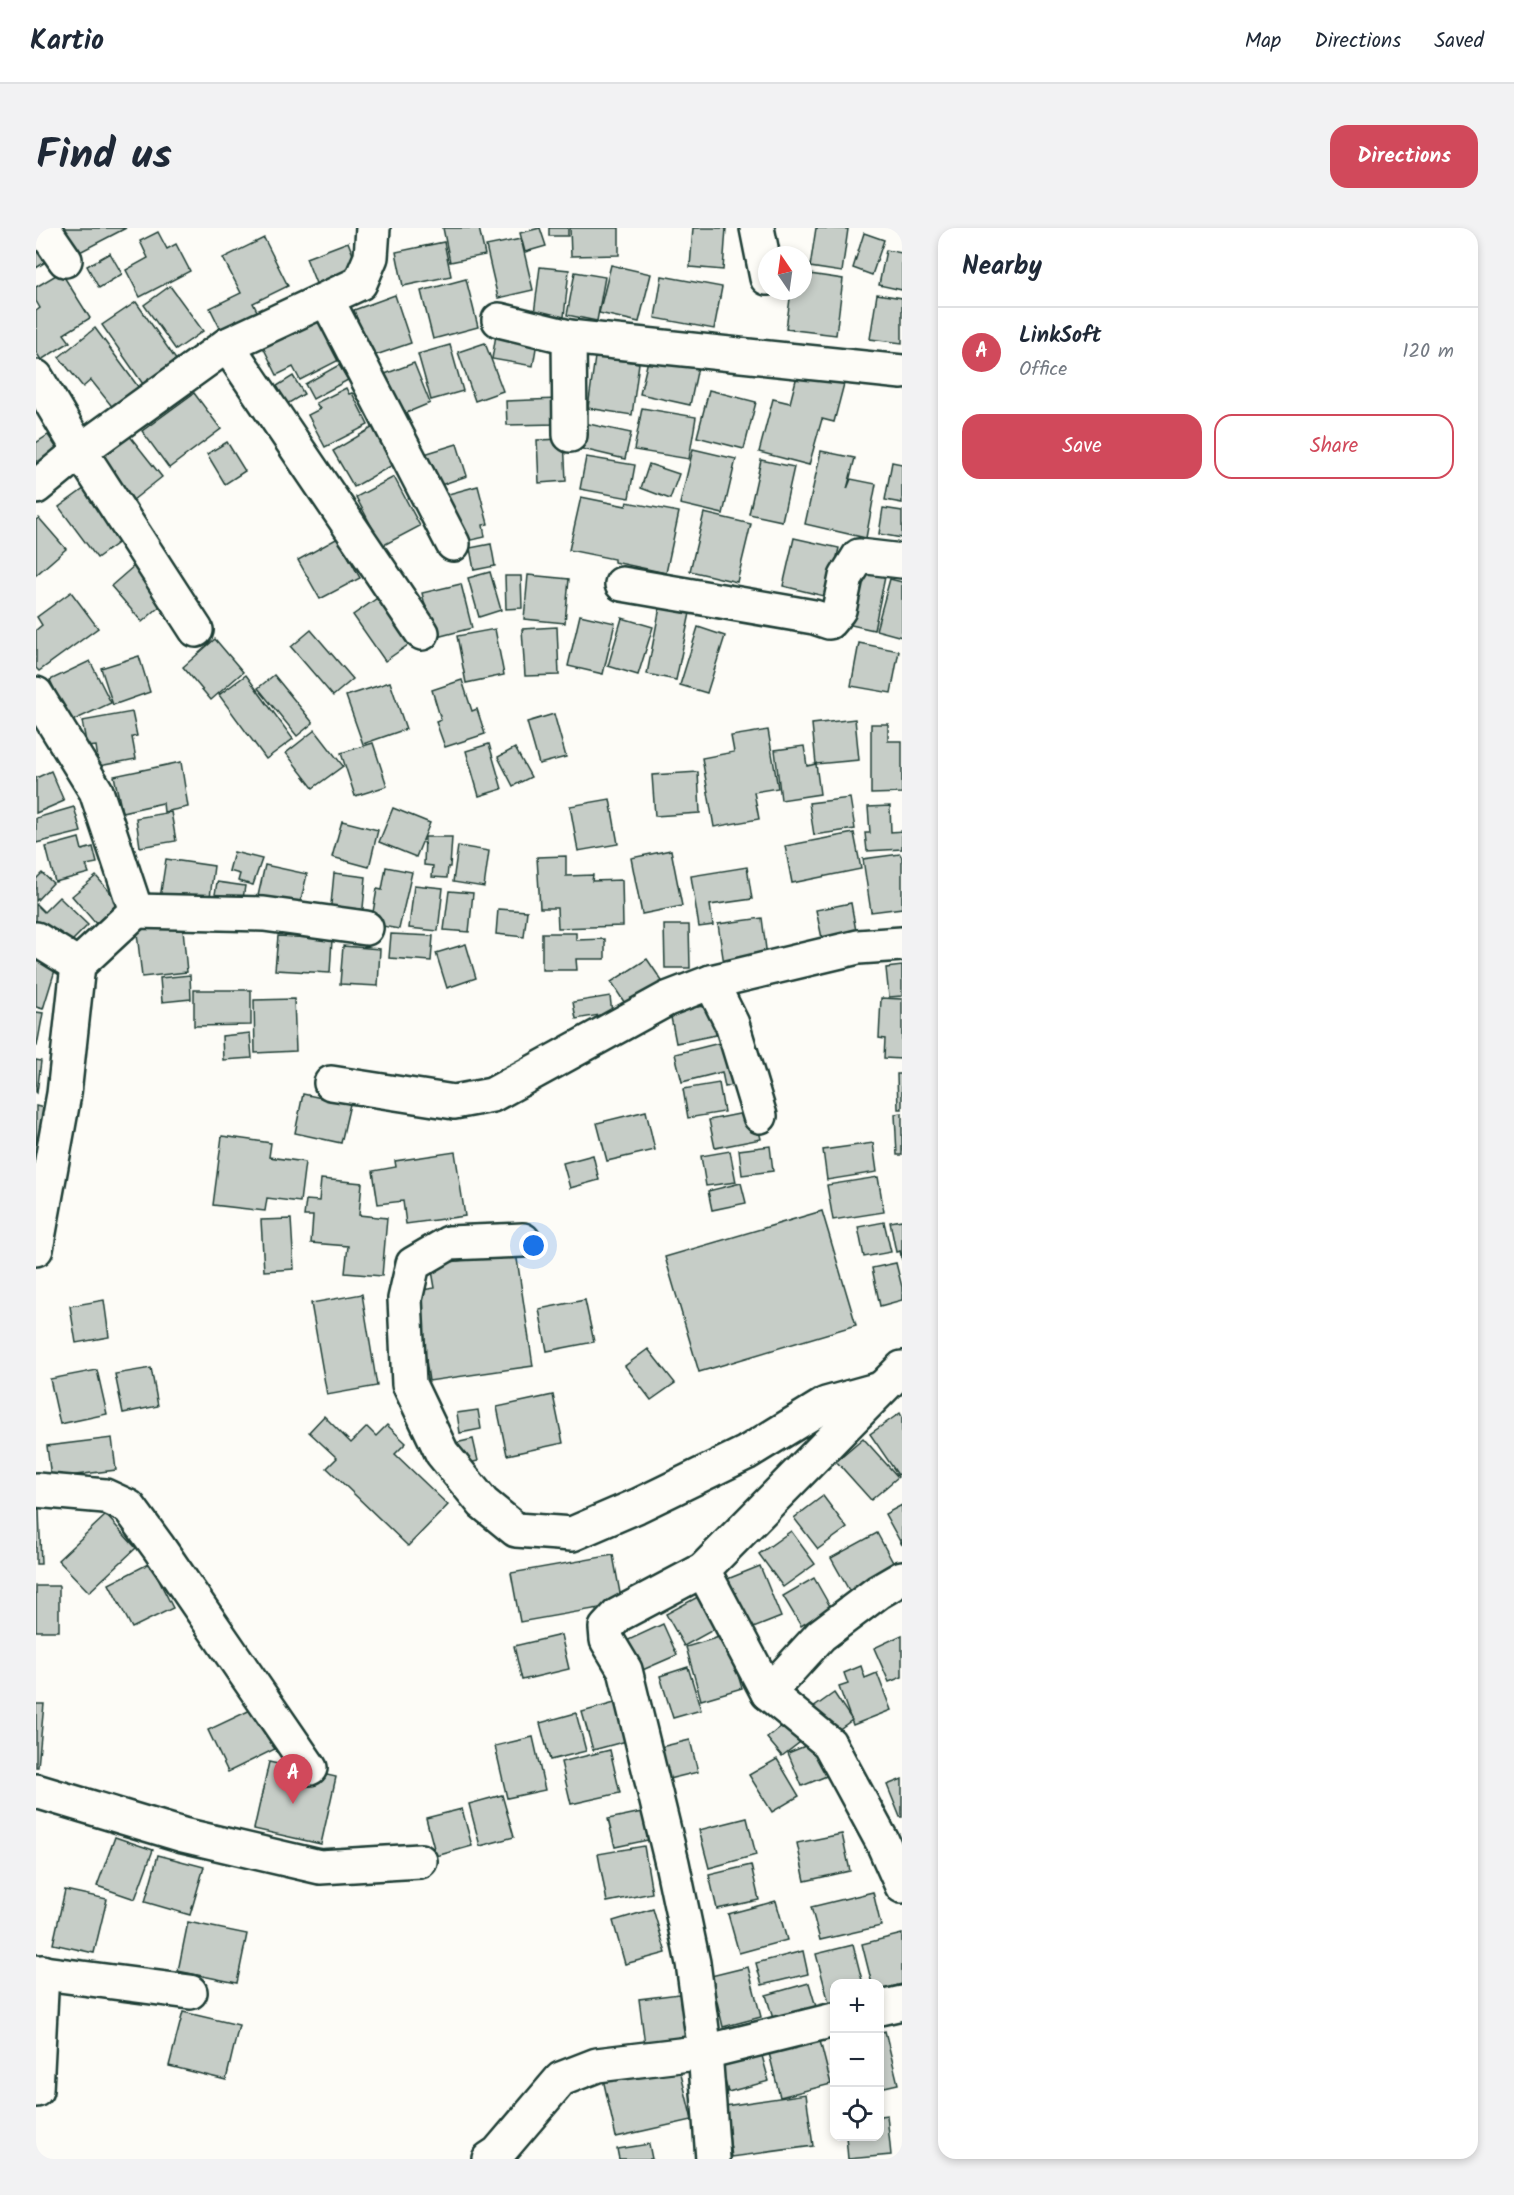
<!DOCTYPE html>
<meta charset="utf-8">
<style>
:root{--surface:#fff;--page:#f2f2f3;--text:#1f2937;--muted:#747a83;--line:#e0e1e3;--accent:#d1495b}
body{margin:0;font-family:Kalam,sans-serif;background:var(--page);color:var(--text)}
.controls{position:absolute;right:18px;bottom:18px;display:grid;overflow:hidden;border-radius:12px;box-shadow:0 3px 9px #0003}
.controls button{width:54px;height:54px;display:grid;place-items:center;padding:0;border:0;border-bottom:2px solid var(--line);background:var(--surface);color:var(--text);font:30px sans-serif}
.compass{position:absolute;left:722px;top:18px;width:54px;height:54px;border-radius:50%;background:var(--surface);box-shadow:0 3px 9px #0003;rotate:347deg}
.you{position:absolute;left:498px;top:1018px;width:21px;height:21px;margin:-15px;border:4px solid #fff;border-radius:50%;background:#1a73e8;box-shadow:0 0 0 9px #1a73e833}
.badge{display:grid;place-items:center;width:39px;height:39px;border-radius:50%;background:var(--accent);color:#fff;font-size:20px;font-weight:700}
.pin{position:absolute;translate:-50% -50px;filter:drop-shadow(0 2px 3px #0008)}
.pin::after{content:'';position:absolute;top:32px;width:21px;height:18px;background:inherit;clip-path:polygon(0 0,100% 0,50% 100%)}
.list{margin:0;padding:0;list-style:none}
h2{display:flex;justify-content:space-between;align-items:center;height:78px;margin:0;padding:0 24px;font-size:26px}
h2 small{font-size:20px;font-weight:400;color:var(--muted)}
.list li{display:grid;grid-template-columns:39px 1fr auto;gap:18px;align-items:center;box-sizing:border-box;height:90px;padding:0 24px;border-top:2px solid var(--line)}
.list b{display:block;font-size:22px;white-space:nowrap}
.list p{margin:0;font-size:20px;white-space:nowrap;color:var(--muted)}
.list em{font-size:20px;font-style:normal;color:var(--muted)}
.actions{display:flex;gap:12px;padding:18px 24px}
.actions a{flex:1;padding:14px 0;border:2px solid var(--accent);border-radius:18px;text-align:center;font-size:21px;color:var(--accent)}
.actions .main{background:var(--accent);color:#fff}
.icon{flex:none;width:33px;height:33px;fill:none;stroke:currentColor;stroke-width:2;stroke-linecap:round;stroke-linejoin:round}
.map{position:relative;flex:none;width:866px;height:1931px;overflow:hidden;border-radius:18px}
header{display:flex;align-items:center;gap:36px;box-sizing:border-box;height:84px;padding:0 30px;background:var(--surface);border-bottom:2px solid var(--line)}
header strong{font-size:28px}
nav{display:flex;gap:33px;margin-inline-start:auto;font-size:21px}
.intro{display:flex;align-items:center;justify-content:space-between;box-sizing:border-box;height:144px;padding:0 36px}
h1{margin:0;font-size:42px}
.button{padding:15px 27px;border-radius:18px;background:var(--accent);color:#fff;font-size:21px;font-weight:700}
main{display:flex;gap:36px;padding:0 36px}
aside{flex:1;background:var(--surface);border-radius:18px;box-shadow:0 3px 9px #0003}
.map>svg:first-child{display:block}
.building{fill:#c6cdc7;stroke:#1f3d34;stroke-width:1.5}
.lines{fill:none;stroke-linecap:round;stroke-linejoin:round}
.minor-casing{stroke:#1f3d34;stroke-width:38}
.minor{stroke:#fdfcf7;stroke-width:33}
</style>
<header>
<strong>Kartio</strong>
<nav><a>Map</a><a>Directions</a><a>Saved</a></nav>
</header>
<div class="intro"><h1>Find us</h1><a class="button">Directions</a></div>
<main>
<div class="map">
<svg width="866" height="1931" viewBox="0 0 866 1931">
<rect width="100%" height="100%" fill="#fdfcf7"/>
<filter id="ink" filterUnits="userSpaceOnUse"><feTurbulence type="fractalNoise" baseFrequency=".0167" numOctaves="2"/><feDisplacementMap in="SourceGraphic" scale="12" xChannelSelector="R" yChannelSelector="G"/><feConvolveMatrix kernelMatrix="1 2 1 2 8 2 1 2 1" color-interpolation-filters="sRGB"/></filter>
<g filter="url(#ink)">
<g class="building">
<path d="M27 0H90L40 26Z"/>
<path d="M407 0H443L449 27 414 34Z"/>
<path d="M504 0 510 18 489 24 484 5Z"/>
<rect x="513" y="0" width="19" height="8"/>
<path d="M534 0H583V27L535 28Z"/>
<path d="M657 0H690L687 42 654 39Z"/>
<path d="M780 0 812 1 806 44 774 39Z"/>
<path d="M122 4 131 21 140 16 154 43 104 69 90 42 112 30 104 13Z"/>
<path d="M0 5 17 29 0 40Z"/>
<path d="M828 5 848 12 836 47 817 40Z"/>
<path d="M228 10 252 58 217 75 225 91 189 110 174 80 205 65 187 30Z"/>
<path d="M485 11 497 62 462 70 450 18Z"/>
<path d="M312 14 323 42 281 58 270 30Z"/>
<path d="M408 14 415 48 367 58 360 24Z"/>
<path d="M850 22 866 25V62L843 57Z"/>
<path d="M74 25 86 46 63 60 51 38Z"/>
<path d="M575 37 615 46 603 94 563 85Z"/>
<path d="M504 39 533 42 528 89 498 86Z"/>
<path d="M25 44 54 90 28 106 34 114 5 132 0 124V83L4 80 0 73V59Z"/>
<path d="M539 44 569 49 561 93 531 87Z"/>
<path d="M767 45 807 51 800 107 750 101 755 63H767Z"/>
<path d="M626 48 686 59 678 101 619 90Z"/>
<path d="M430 51 442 99 397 111 385 63Z"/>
<path d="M134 58 167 103 140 122 108 77Z"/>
<path d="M841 66 866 70V115L834 111Z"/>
<path d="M359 67 375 115 334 129 318 82Z"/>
<path d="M100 74 143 136 109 159 66 97Z"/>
<path d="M289 86 305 131 264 152 257 139 241 147 226 117Z"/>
<path d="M59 100 103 160 78 181 55 152 47 159 23 129Z"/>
<path d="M461 101 502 108 497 138 456 131Z"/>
<path d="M449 115 467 163 439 173 422 124Z"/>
<path d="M414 117 427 163 395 172 382 126Z"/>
<path d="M613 128 662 139 654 177 604 166Z"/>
<path d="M559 129 603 135 596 187 552 180Z"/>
<path d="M378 135 394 175 358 190 341 149Z"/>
<path d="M303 137 312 152 277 171 269 156Z"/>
<path d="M763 140 809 152 798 194 786 191 773 237 723 224 737 171 754 175Z"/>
<path d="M257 148 268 166 251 176 241 158Z"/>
<path d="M310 160 313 166 316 165 332 197 289 219 272 187 284 181 280 175Z"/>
<path d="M673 162 720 174 708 221 661 209Z"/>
<path d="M158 165 185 201 133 240 106 203Z"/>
<path d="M521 171V196L471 197 470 173Z"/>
<path d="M606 180 660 189 653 231 598 222Z"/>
<path d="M548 195 595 205 589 231 542 220Z"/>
<path d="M339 198 360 235 318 259 297 223Z"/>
<path d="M89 202 126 249 97 272 60 224Z"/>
<path d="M12 207 24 225 0 241V215Z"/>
<path d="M528 211 530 253 503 255 501 212Z"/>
<path d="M191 214 209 243 189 256 171 226Z"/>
<path d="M421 216 431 248 396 260 385 227Z"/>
<path d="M657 221 700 231 687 286 644 276Z"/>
<path d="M785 223 819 230 811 261 815 251 840 256 830 310 769 296Z"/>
<path d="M550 229 599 237 593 270 544 261Z"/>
<path d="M725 232 758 239 746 293 713 286Z"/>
<path d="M856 234 866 236V275L849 272Z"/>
<path d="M613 236 643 246 634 271 605 260Z"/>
<path d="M358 249 384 298 346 318 320 269Z"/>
<path d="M56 255 95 305 61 330 23 279Z"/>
<path d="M442 258 452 296 447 297 449 309 431 313 428 301 414 305 405 268Z"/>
<path d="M545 269 590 278 591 274 643 284 630 345 578 334V331L533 322Z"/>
<path d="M847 280 866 283V310L843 306Z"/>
<path d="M668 285 715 296 701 354 654 343Z"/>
<path d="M3 290 30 321 0 347V292Z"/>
<path d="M302 310 324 350 284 371 262 332Z"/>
<path d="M758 310 803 320 792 369 747 358Z"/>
<path d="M455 316 459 338 438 342 434 320Z"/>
<path d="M106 331 137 367 106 394 75 358Z"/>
<path d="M454 344 465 382 443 389 432 350Z"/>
<path d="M826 345 849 349 838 402 815 397Z"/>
<path d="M492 347 533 351 529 395 488 391Z"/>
<path d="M469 348H485L486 380 470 381Z"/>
<path d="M854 351 866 354V409L840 402Z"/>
<path d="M425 356 436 400 397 410 386 365Z"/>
<path d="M35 364 62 400 3 443 0 440V402L6 397 1 389Z"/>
<path d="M350 364 382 410 349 433 317 387Z"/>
<path d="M624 379 654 385 640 452 611 446Z"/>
<path d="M544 387 579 395 567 446 532 438Z"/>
<path d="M586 390 617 399 602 447 572 438Z"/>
<path d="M521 399 523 447 489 448 486 401Z"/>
<path d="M662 399 689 408 671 465 644 457Z"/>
<path d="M459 401 468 447 430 455 421 408Z"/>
<path d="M275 402 317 451 297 468 255 419Z"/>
<path d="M179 411 207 444 175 472 147 439Z"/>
<path d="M823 415 863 423 855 465 815 458Z"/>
<path d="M103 428 114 464 77 477 65 440Z"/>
<path d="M54 433 75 475 34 494 14 452Z"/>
<path d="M210 447 257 511 230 531 183 467Z"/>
<path d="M238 447 277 495 261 508 222 460Z"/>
<path d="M426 452 436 483 441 481 449 506 409 519 400 494 405 492 396 462Z"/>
<path d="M354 454 370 501 327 516 310 468Z"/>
<path d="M96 484 101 508 96 509 100 531 63 538 60 518 51 519 46 493Z"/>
<path d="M518 486 530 529 503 536 491 494Z"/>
<path d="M819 491 823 532 780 536 776 496Z"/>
<path d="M835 496H852V513H866V565L835 566Z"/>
<path d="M279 502 307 538 277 560 250 525Z"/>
<path d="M732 502 742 560 718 564 723 591 678 599 666 530 698 524 695 508Z"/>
<path d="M337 515 351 558 319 568 305 525Z"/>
<path d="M453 516 466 561 443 568 430 523Z"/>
<path d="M768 518 771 538 780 536 784 566 745 572 739 522Z"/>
<path d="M479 520 495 549 477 558 462 529Z"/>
<path d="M145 534 152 579 128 584 127 575 86 584 78 548Z"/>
<path d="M15 543 28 573 0 585V550Z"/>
<path d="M662 544 664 585 619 588 616 547Z"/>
<path d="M814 570 819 601 778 607 773 575Z"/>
<path d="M574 571 582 616 542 623 534 578Z"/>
<path d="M854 578 855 604 866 603V621L831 623 829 605H834L832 579Z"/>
<path d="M38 579 45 604 0 615V590Z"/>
<path d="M357 580 394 595 380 629 343 614Z"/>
<path d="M135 584 140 613 104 619 100 590Z"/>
<path d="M306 593 342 602 333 639 296 629Z"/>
<path d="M818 605 825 641 756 655 749 618Z"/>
<path d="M389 609H416L414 639H412L411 650 396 649 397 638 388 637Z"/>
<path d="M43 610 46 622 57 619 61 635 50 637 53 645 19 654 10 619Z"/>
<path d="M422 618 453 623 448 659 417 654Z"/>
<path d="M635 622 646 678 606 686 595 630Z"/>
<path d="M198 624 226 631 217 657 202 653 204 646 193 643Z"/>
<path d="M864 626 866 630V680L835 684 827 631Z"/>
<path d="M530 628V648L557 647 556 653 586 652 587 698 522 700 521 680H504L501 629Z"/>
<path d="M130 631 178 638 173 677 124 670Z"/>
<path d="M229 637 271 646 264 677 222 668Z"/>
<path d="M350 639 376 644 363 701 335 696 341 661 346 662Z"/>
<path d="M711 639 716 671 674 677 677 697 663 699 655 648Z"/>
<path d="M6 645 17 655 0 673V651Z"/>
<path d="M298 645 330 649 326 690 294 687Z"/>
<path d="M60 648 85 677 61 697 36 668Z"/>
<path d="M181 654 209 658 205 683 177 679Z"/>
<path d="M378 657 407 660 402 703 373 700Z"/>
<path d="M413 663 437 665 433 704 408 702Z"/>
<path d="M23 669 52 697 35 714 26 706 16 716 0 701V676L8 684Z"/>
<path d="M815 675 820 703 786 710 780 682Z"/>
<path d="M462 681 491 683 488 709 460 706Z"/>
<path d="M146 690 151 744 106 749 100 696Z"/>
<path d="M726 690 731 729 688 736 682 696Z"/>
<path d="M628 697H653L654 740H629Z"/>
<path d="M506 705H540V712L569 711V731H540L541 742H506Z"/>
<path d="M355 706 397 708 395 733 353 730Z"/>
<path d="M242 708 296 711 294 745 239 742Z"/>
<path d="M430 716 440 750 411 760 400 725Z"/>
<path d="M307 718 344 721 342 758 304 756Z"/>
<path d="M611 731 628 756 592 780 575 754Z"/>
<path d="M0 733 20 739 7 781 0 779Z"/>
<path d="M866 738V768L853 769 850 740Z"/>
<path d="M154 747 155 771 126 774 124 750Z"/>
<path d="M158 762H215V797L158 798Z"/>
<path d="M574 768 576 785 540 791 537 774Z"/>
<path d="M845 770 866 771V831L848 830 849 811 843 810Z"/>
<path d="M258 771 260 823 219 825 218 772Z"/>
<path d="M684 775 690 805 640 815 634 784Z"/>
<path d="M0 784 7 785 1 818H0Z"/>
<path d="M214 805 216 830 187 832 186 808Z"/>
<path d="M696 812 704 855 689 859 686 844 646 854 639 826Z"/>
<path d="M0 832 5 833 1 865 0 864Z"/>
<path d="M861 846H866V881H862Z"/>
<path d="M683 855 688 884 652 890 647 861Z"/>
<path d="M267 866 314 876 305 915 259 905Z"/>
<path d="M0 878 8 880 2 916H0Z"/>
<path d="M610 883 619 922 571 933 561 895Z"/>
<path d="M718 883 725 911 679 920 673 892Z"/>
<path d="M866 885V927H861L859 886Z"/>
<path d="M186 908 235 915 233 929 269 934 264 974 231 970 229 983 177 977Z"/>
<path d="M837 915 841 944 791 952 787 922Z"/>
<path d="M734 918 737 943 706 947 703 922Z"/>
<path d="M694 923 700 954 670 958 665 928Z"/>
<path d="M419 924 429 988 370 996 367 973 342 976 337 943 360 939 359 933Z"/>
<path d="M557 927 563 952 534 960 527 935Z"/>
<path d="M842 949 848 984 797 992 791 957Z"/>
<path d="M285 951 326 955 323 987 351 990 346 1048 309 1045 312 1018 275 1015 277 988H268L270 972 283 973Z"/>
<path d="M705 955 710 975 676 982 672 963Z"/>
<path d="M786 983 820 1097 663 1144 629 1029Z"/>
<path d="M255 991 258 1041 228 1043 225 992Z"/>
<path d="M866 992V1032L864 1023 860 1024 854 994Z"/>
<path d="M848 994 855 1024 828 1029 822 999Z"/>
<path d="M480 1024 497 1138 393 1153 380 1063 399 1060 395 1037Z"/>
<path d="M860 1035 866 1059V1072L844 1078 836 1040Z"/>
<path d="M326 1066 341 1158 291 1167 275 1075Z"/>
<path d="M68 1072 73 1109 40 1115 34 1078Z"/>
<path d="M549 1072 558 1114 511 1123 503 1081Z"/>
<path d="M612 1121 639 1155 615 1172 589 1138Z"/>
<path d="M115 1140 122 1178 87 1185 79 1146Z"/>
<path d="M61 1142 71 1186 24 1196 14 1151Z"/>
<path d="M517 1167 527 1215 471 1227 461 1179Z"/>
<path d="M442 1182 445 1201 424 1205 421 1185Z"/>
<path d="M864 1185 866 1189V1244L862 1247 834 1206Z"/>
<path d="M288 1188 315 1215 331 1199 340 1208 351 1197 370 1215 359 1226 412 1277 372 1318 291 1240 301 1230 273 1204Z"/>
<path d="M76 1210 80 1242 15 1250 11 1218Z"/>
<path d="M827 1210 862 1249 835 1272 800 1233Z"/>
<path d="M437 1211 442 1233 421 1238 415 1216Z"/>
<path d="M787 1268 811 1300 782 1321 758 1290Z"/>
<path d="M866 1277V1317L849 1286Z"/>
<path d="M0 1281H3L5 1336H0Z"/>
<path d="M70 1287 100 1320 53 1364 22 1332Z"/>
<path d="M755 1303 779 1336 747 1359 723 1326Z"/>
<path d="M841 1305 860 1340 814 1364 795 1330Z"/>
<path d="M577 1327 586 1376 484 1394 475 1345Z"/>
<path d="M114 1335 137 1380 96 1400 73 1356Z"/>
<path d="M724 1338 745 1389 705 1405 684 1354Z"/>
<path d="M778 1350 795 1380 765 1398 747 1368Z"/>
<rect x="0" y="1358" width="23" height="45"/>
<path d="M669 1365 686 1397 648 1418 630 1386Z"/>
<path d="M627 1396 641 1427 602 1444 588 1414Z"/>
<path d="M525 1407 533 1441 486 1452 478 1418Z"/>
<path d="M690 1407 706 1460 665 1472 650 1419Z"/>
<path d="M866 1407V1449L853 1454 838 1420Z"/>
<path d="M825 1438 829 1450 841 1445 855 1482 817 1497 803 1459 812 1456 808 1445Z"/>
<path d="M652 1439 665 1482 637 1490 624 1448Z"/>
<path d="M798 1465 816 1492 795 1507 777 1480Z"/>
<path d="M586 1473 598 1511 557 1522 546 1484Z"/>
<path d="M0 1476H8L2 1539H0Z"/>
<path d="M223 1478 243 1519 192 1544 172 1502Z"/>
<path d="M540 1485 550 1523 514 1532 504 1495Z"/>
<path d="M753 1492 768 1511 746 1528 731 1510Z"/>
<path d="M497 1509 509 1562 471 1570 459 1518Z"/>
<path d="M654 1512 662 1544 624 1553 616 1521Z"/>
<path d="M779 1514 793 1547 766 1558 752 1525Z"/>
<path d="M574 1522 584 1565 535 1576 525 1534Z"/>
<path d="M741 1531 763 1568 736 1584 713 1547Z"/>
<path d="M233 1534 300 1549 285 1616 218 1601Z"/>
<path d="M866 1551V1589H864L851 1557Z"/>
<path d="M466 1567 478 1609 444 1618 433 1576Z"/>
<path d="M426 1581 436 1618 400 1628 390 1590Z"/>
<path d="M606 1584 612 1612 579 1619 572 1591Z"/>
<path d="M711 1590 720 1627 673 1640 663 1602Z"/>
<path d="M806 1606 814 1643 769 1653 761 1615Z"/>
<path d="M79 1609 117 1622 99 1671 61 1658Z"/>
<path d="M608 1618 616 1665 571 1674 562 1626Z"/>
<path d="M122 1627 168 1639 154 1687 109 1674Z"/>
<path d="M715 1637 723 1672 681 1681 673 1647Z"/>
<path d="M29 1662 71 1671 58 1725 17 1716Z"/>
<path d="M837 1664 845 1698 784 1712 775 1679Z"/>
<path d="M740 1673 751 1712 703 1725 692 1686Z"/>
<path d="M617 1681 630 1725 589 1736 577 1693Z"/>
<path d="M152 1694 211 1706 201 1755 142 1743Z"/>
<path d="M866 1706V1756L844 1762V1756H836L826 1716Z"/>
<path d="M817 1717 827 1756H798V1774L793 1775 780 1726Z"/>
<path d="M767 1723 772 1746 726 1757 720 1735Z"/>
<path d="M712 1739 725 1789 687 1799 675 1748Z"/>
<path d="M773 1755 783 1789 740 1801 730 1767Z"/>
<path d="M651 1765 657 1811 609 1817 603 1771Z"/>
<path d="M147 1784 203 1797 190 1852 133 1838Z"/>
<path d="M849 1803 862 1856 844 1860V1805Z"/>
<path d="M782 1805 795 1856 744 1869 731 1817Z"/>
<path d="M723 1817 733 1853 692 1864 682 1827Z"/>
<path d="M642 1834 656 1892 580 1909 567 1851Z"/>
<path d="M770 1866 777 1918 696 1929 689 1878Z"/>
<path d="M851 1887 855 1927 812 1931 810 1908H844V1888Z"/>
<path d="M613 1916 616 1931H583L581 1921Z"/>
</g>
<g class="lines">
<g class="minor-casing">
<g id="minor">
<path d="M7 0 29 32"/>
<path d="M721 0 731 50"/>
<path d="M291 72 417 316"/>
<path d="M463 92 533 109 866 144"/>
<path d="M533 109 534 207"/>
<path d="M191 117 386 405"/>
<path d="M0 149 44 223 160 402"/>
<path d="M0 259 44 223 191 117 324 55 335 29 337 0"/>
<path d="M586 356 778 389 793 394 803 382 810 349 823 328 866 333"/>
<path d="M0 466 60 563 100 683 42 737 28 866 0 1021"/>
<path d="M100 683 228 686 330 700"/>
<path d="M0 711 42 737"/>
<path d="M295 855 418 874 456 867 631 771 675 754"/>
<path d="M724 888 696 796 675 754 822 719 866 716"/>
<path d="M487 1012 413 1015 377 1036 369 1071 373 1156 406 1225 447 1275 480 1302 536 1306 601 1278 710 1225 790 1176 844 1161"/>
<path d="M0 1262 69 1268 93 1279 123 1320 274 1540"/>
<path d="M667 1342 732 1465 793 1515 846 1613 866 1658"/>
<path d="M732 1465 785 1407 842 1364 866 1350"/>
<path d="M0 1563 147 1607 284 1639 384 1633"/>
<path d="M0 1744 154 1764"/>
<path d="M844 1780 866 1775"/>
<path d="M0 1862 6 1744"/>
<path d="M453 1931 462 1925 525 1851 561 1837 669 1824 798 1792"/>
<path d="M677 1931 669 1824 657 1735 636 1635 589 1442 571 1412 570 1400 582 1387 667 1342 866 1140"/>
</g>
</g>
<use href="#minor" class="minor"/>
</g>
</g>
</svg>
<div class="controls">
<button>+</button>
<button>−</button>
<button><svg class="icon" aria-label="locate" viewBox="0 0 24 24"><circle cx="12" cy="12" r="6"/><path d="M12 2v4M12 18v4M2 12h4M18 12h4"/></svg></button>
</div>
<svg class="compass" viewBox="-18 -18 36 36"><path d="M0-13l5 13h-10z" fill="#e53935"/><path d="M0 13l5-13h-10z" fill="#747a83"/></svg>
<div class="you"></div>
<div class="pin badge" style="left:257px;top:1576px">A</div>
</div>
<aside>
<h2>Nearby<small></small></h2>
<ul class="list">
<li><span class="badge">A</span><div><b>LinkSoft</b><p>Office</p></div><em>120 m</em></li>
</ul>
<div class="actions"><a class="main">Save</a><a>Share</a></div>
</aside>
</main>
